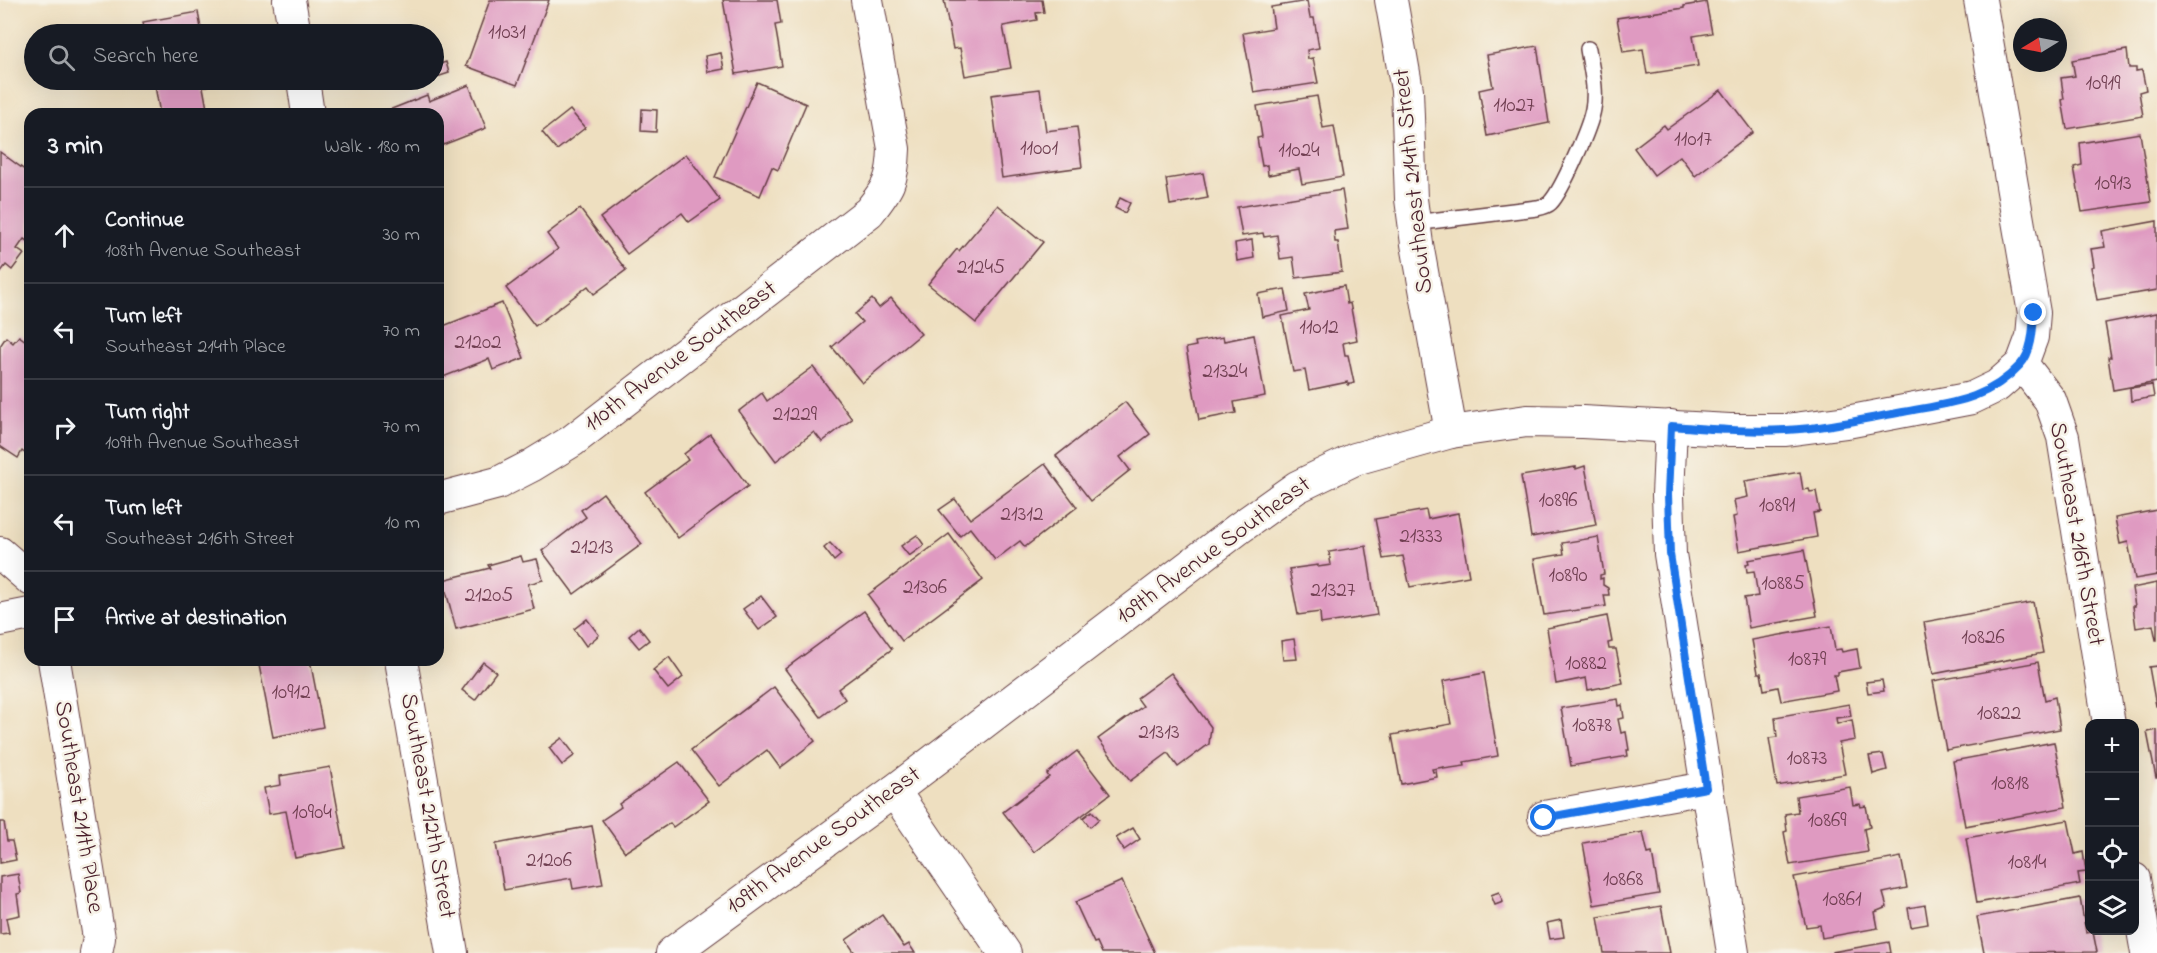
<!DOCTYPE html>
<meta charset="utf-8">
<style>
:root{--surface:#171b24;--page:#242831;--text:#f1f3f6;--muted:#9ea1a6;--line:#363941}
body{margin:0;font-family:"Indie Flower",sans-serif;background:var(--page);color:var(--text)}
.controls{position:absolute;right:18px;bottom:18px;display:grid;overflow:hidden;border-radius:12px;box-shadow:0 6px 24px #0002}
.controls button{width:54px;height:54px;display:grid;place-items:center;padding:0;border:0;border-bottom:2px solid var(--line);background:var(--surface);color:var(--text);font:30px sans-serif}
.compass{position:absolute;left:2013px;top:18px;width:54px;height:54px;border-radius:50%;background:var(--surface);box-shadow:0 6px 24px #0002;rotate:260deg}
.stop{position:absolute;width:18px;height:18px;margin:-14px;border:4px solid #1a73e8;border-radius:50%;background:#fff}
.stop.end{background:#1a73e8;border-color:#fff;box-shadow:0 2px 6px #0008}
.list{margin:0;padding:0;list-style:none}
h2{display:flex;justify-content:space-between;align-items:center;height:78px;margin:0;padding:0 24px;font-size:26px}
h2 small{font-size:20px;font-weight:400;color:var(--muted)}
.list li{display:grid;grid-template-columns:39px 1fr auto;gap:18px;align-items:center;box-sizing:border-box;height:96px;padding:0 24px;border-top:2px solid var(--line)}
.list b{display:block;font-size:22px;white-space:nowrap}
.list p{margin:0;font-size:20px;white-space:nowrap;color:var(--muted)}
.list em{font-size:20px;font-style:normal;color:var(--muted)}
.icon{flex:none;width:33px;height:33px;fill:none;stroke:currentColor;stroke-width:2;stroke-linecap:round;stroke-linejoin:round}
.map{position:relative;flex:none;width:2157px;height:953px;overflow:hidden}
.search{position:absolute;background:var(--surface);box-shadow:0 6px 24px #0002;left:24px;top:24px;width:420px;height:66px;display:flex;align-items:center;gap:15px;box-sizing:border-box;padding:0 21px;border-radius:33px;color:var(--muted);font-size:22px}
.panel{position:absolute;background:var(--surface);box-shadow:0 6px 24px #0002;left:24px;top:108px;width:420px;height:558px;border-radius:18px}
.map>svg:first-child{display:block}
.building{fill:#df9ac1}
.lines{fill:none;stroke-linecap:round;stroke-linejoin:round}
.service-casing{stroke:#633c41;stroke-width:18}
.minor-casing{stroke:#633c41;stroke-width:34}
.service{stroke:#fff;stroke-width:15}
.minor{stroke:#fff;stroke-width:32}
.route{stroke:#1a73e8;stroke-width:8}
.labels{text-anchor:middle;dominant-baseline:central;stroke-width:5;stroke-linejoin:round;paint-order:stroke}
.number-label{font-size:21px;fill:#6f3e50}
.street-label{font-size:24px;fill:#4a1f2b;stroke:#f7f3e8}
</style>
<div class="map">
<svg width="2157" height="953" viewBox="0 0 2157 953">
<rect width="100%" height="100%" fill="#f7f3e8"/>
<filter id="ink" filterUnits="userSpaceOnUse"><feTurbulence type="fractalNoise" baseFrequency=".0167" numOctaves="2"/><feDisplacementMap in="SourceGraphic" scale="12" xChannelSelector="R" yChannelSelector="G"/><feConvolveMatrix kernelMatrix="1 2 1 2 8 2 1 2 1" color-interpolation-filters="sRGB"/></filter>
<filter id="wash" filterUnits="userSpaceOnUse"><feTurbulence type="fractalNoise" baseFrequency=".008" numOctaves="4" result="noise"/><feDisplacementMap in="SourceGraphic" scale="24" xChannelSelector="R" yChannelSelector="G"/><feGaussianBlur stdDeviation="1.35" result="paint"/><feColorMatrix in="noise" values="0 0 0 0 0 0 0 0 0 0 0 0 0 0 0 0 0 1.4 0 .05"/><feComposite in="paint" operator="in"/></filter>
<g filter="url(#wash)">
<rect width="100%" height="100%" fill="#eedfc0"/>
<g id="blocks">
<g class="building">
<path d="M490 0H549L517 85 466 66Z"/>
<path d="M723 0H777L781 24 775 25 782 66 736 74Z"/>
<path d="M944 0H1042L1044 12 1036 13 1037 20 1003 26 1011 68 965 76 960 48 953 49Z"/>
<path d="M1307 1 1310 18H1314L1319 48 1307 50 1308 59 1313 58 1318 83 1254 93 1243 33 1274 28 1271 7Z"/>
<path d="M1706 2 1712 33 1693 36 1698 66 1647 74 1643 49 1623 52 1617 18 1684 8V6Z"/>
<path d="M198 12 202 34H145L143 22Z"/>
<path d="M1537 46 1549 123 1487 136 1479 90 1493 87 1487 55Z"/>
<path d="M2127 50 2129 68H2136V71L2142 70 2146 90 2139 92 2143 116 2067 129 2062 100 2064 99 2061 78 2075 76 2072 60Z"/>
<path d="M721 53 724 69 708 72 705 56Z"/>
<path d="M446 62 449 73 434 78V66Z"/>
<path d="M154 80H210L211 85 203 87 208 114H160Z"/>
<path d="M757 82 806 104 778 170 772 167 760 196 715 177Z"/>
<path d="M469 85 486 128 438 147V114H379L427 95 429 101Z"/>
<path d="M1040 89 1046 131 1077 127 1082 167 1002 178 991 95Z"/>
<path d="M1721 90 1753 132 1695 176 1680 156 1654 175 1634 148 1664 125 1667 129Z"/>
<path d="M1317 96 1323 128 1334 126 1343 177 1302 184 1299 169 1268 175 1267 165 1262 166 1257 138 1262 137 1257 106Z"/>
<path d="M642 109 657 110 656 132 641 131Z"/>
<path d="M570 110 585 128 557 150 542 132Z"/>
<path d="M2140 133 2151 202 2082 212 2074 167 2082 165 2080 143Z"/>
<path d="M0 152 30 174V242L24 239 17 249 24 254 12 270 6 265 0 273Z"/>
<path d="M686 154 720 200 689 222 682 213 627 254 600 218Z"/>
<path d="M1203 173 1208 198 1170 205 1166 179Z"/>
<path d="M1342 190 1348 229 1334 231 1335 242H1338L1342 272 1296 278 1293 257 1280 259 1277 235 1264 237 1263 233 1242 236 1237 207Z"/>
<path d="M1120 198 1130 203 1125 213 1115 208Z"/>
<path d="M998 205 1043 242 976 323 928 284 957 249 959 251Z"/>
<path d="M580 209 626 270 594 294 588 286 535 326 506 288 558 249 547 234Z"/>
<path d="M2157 221V290L2097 300 2091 267 2094 266 2091 249 2105 247 2102 231Z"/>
<path d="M1252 240 1254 258 1237 261 1235 243Z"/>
<path d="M1344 286 1347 304 1350 303 1357 340 1343 343 1345 355H1348L1354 383 1348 385V382L1309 390 1305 370 1293 372 1282 316 1309 310 1305 294Z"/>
<path d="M1285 289 1289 311 1262 317 1258 294Z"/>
<path d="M891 298 921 334 862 383 832 347 862 322 855 314 872 299 879 308Z"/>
<path d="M502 303 524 358 493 370 489 359 438 379V328Z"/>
<path d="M2157 313V382L2113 390 2108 357H2111L2105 323Z"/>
<path d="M1254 335 1265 396 1234 402 1236 413 1199 420 1186 348 1196 346 1195 342 1223 337 1224 341Z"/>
<path d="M19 336 30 344V457L22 451 18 458 0 446V346L6 337 13 343Z"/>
<path d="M813 367 852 419 822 442 814 432 776 461 739 411 762 393 767 401Z"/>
<path d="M2152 385 2154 397 2131 401 2130 388Z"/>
<path d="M1125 402 1150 434 1120 457 1130 470 1091 501 1056 456Z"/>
<path d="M710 434 748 486 678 538 645 492 688 460 684 454Z"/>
<path d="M1045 464 1077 507 1025 547 1020 541 995 560 970 528 960 536 939 510 955 499 970 519Z"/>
<path d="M1585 466 1596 525 1531 537 1521 476 1576 467V469Z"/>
<path d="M1800 472 1803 490 1809 489 1810 492 1816 491 1820 512 1813 513 1817 537 1739 551 1733 517 1737 516 1734 500 1748 497 1745 481Z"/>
<path d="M603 493 642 544 574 594 542 551 586 517 581 510Z"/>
<path d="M1426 510 1428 519 1458 513 1469 576 1410 587 1403 556 1383 559 1375 519Z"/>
<path d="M2157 510V575L2135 579 2128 542 2120 544 2115 518Z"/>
<path d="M949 534 983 580 902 641 868 595Z"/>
<path d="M917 535 924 545 909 556 901 546Z"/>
<path d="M1598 537 1604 574 1600 575V579L1603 578V585L1608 588 1609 595H1604L1606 606 1544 615 1534 559 1564 554 1562 543Z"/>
<path d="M830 543 841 555 834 561 824 548Z"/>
<path d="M1366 546 1377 615 1321 624 1320 612 1298 615 1289 569 1318 565V567L1331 565 1329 552Z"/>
<path d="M1804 550 1817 616 1749 628 1744 598 1758 596 1754 571 1747 572 1746 564 1749 563 1748 560Z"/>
<path d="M521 556 523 562 537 559 543 580 528 584 534 609 456 629 443 580 490 568 488 565Z"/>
<path d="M2157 583V640H2156L2153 625 2136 628 2133 606H2135L2132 588Z"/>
<path d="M761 596 777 617 759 630 743 609Z"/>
<path d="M2033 602 2043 653 1933 674 1924 622Z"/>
<path d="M864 611 892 649 838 689 845 699 821 717 785 669Z"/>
<path d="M1607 616 1612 642 1608 643 1609 649H1616L1623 683 1588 690 1586 678 1556 684 1547 628Z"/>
<path d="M587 619 599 635 586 646 574 629Z"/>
<path d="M1831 626 1835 650 1841 649 1842 652 1857 649 1860 668 1838 672V675H1834L1837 691 1781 701 1778 687 1764 690 1761 673H1758L1752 640Z"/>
<path d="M639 627 649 640 639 648 629 636Z"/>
<path d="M1294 639 1297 659 1283 660 1281 641Z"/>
<path d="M669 657 683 677 668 689 653 670Z"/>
<path d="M258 660H310L323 727 273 737Z"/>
<path d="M483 662 496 672 475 700 462 690Z"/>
<path d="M2038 662 2045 700 2055 697 2060 729 1946 750 1933 681Z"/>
<path d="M2157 666V706H2156L2149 667Z"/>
<path d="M1171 673 1211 727 1209 744 1178 767 1168 753 1130 781 1098 739 1143 706 1137 698Z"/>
<path d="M1484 673 1498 756 1464 762 1465 766 1444 769V767L1432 769 1433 772 1436 771 1437 777 1401 784 1392 735 1451 724 1443 681Z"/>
<path d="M1882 680 1884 691 1868 693 1866 682Z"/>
<path d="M774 687 815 741 780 768 767 750 719 786 691 750Z"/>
<path d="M1618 699 1619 706 1622 705 1624 718 1618 719 1621 733 1626 732 1629 750H1627L1628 756 1571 766 1561 708Z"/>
<path d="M1849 704 1851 716 1836 718 1837 724 1852 720 1855 740 1839 743 1845 774 1777 786 1769 738 1777 737 1775 717Z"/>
<path d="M2157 730V778H2156L2147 732Z"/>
<path d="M562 738 575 755 562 765 549 748Z"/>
<path d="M2054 742 2066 807 1965 826 1953 761Z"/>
<path d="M1077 751 1110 794 1034 852 1003 812 1049 777 1047 774Z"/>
<path d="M1883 754 1887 770 1873 774 1869 756Z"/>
<path d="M679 762 709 801 673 827 670 823 625 852 602 820 621 807 619 804Z"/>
<path d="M330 767 345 848 295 858 286 811 269 814 264 788 281 785 280 776Z"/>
<path d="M1850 787 1853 805 1860 804 1861 807 1866 806 1870 827 1864 829 1868 852 1790 865 1784 832 1787 831 1785 814 1798 812 1796 796Z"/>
<path d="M1092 811 1099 819 1090 827 1083 818Z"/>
<path d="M2068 820 2075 854 2083 852 2086 872 2078 873 2080 884 1977 903 1966 838Z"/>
<path d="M0 822H4L7 841H12L16 860 0 863Z"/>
<path d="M592 826 603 884 573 889 571 878 504 890 496 844Z"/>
<path d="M1133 828 1140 839 1124 850 1116 838Z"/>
<path d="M1643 832 1648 854 1652 853 1659 894 1594 905 1583 843Z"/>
<path d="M1901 857 1907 888 1883 893 1887 907 1875 912 1878 928 1822 938 1820 925 1806 927 1794 877Z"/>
<path d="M18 874 21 893 17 894 20 915 6 918 9 933 0 934V877Z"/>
<path d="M1122 881 1155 953H1102L1097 942 1094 943 1075 902Z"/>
<path d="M1499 892 1503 902 1495 905 1491 895Z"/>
<path d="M2080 898 2086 933 2093 932 2097 952 1984 953 1977 917Z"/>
<path d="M1925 905 1928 924 1911 927 1908 908Z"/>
<path d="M1661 906 1670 953H1604L1598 917Z"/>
<path d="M882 915 904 947 909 944 915 953H855L846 940Z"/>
<path d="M1561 920 1564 937 1550 939 1547 923Z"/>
<path d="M1889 942 1891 953H1832V952Z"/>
</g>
</g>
</g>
<g filter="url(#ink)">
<use href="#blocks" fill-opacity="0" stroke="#633c41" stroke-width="1.5"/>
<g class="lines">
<g class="service-casing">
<path id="service" d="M1414 223 1537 208C1542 207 1547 206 1550 203 1562 191 1590 127 1593 109 1597 90 1591 68 1588 49"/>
</g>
<g class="minor-casing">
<g id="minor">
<path d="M289 0 295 34"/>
<path d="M1391 0 1407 90 1411 199 1417 244 1451 432"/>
<path d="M1980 0 2034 313 2032 337 2022 364 2050 400 2063 437 2109 724"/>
<path d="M303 80 308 114"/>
<path d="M1671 426 1668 495 1670 554 1733 953"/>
<path d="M438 499 498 483 531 466 572 441 869 212C888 188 893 181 894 149L867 0"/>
<path d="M0 553 30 579"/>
<path d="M0 620 30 614"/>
<path d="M54 660 99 938 96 953"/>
<path d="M401 660 452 953"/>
<path d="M894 791 1005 953"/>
<path d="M1544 817 1706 788"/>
<path d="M2134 879 2147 953"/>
<path d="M672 953 894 791 1238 529 1297 487 1355 459 1451 432 1527 421 1582 422 1730 430H1786L1847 422 1972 398 1997 386 2022 364"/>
</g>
</g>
<use href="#service" class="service"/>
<use href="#minor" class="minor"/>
</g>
</g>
<g class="lines" filter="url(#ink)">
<path class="route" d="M1544 818 1706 788 1670 554 1668 495 1671 426C1709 429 1747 432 1786 430 1825 428 1865 419 1903 412 1949 403 1987 401 2020 365 2032 353 2033 330 2034 313"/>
</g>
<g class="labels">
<g class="number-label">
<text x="507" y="33">11031</text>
<text x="2103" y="84">10919</text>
<text x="1514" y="106">11027</text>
<text x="1693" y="140">11017</text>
<text x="1039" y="149">11001</text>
<text x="1299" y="151">11024</text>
<text x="2113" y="184">10913</text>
<text x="981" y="268">21245</text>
<text x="1319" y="328">11012</text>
<text x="478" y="343">21202</text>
<text x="1225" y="372">21324</text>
<text x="795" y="415">21229</text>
<text x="1558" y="501">10896</text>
<text x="1777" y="506">10891</text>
<text x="1022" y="515">21312</text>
<text x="1421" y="537">21333</text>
<text x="592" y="548">21213</text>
<text x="1568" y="576">10890</text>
<text x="1783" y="584">10885</text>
<text x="925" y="588">21306</text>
<text x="1333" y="591">21327</text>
<text x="489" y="596">21205</text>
<text x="1983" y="638">10826</text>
<text x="1807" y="660">10879</text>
<text x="1586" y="664">10882</text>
<text x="291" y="693">10912</text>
<text x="1999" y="714">10822</text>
<text x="1592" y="726">10878</text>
<text x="1159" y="733">21313</text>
<text x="1807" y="759">10873</text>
<text x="2010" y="784">10818</text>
<text x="312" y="813">10904</text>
<text x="1827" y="821">10869</text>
<text x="549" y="861">21206</text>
<text x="2027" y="863">10814</text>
<text x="1623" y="880">10868</text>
<text x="1842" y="900">10861</text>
</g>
<g class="street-label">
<text transform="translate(1414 181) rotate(-96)">Southeast 214th Street</text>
<text transform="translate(681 357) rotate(-37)">110th Avenue Southeast</text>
<text transform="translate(2076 534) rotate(80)">Southeast 216th Street</text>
<text transform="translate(1214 551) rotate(-36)">109th Avenue Southeast</text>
<text transform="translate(427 806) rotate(80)">Southeast 212th Street</text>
<text transform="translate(78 807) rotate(81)">Southeast 211th Place</text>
<text transform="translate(824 841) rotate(-36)">109th Avenue Southeast</text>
</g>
</g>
</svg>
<div class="controls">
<button>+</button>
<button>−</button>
<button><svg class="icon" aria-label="locate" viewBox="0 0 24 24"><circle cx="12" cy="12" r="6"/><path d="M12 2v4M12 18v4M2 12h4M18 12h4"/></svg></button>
<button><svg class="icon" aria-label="layers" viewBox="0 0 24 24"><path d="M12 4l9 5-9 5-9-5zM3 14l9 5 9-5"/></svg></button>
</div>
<svg class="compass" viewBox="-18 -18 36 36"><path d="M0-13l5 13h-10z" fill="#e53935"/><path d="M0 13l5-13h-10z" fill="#9ea1a6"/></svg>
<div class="stop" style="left:1544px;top:818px"></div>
<div class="stop end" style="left:2034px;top:313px"></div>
<div class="search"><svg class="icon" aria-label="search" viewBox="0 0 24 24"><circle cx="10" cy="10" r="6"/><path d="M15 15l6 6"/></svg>Search here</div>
<section class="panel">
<h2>3 min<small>Walk · 180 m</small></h2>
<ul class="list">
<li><svg class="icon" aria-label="ahead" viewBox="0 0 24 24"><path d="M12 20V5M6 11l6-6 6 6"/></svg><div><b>Continue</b><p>108th Avenue Southeast</p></div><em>30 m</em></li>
<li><svg class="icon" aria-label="left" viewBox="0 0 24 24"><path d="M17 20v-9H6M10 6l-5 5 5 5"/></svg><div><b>Turn left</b><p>Southeast 214th Place</p></div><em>70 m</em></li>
<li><svg class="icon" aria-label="right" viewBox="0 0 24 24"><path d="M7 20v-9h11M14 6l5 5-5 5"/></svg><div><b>Turn right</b><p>109th Avenue Southeast</p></div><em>70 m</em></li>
<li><svg class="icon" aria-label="left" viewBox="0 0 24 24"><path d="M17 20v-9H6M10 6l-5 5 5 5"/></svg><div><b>Turn left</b><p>Southeast 216th Street</p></div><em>10 m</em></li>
<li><svg class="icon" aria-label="arrive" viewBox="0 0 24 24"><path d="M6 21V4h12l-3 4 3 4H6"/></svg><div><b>Arrive at destination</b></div></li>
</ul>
</section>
</div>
